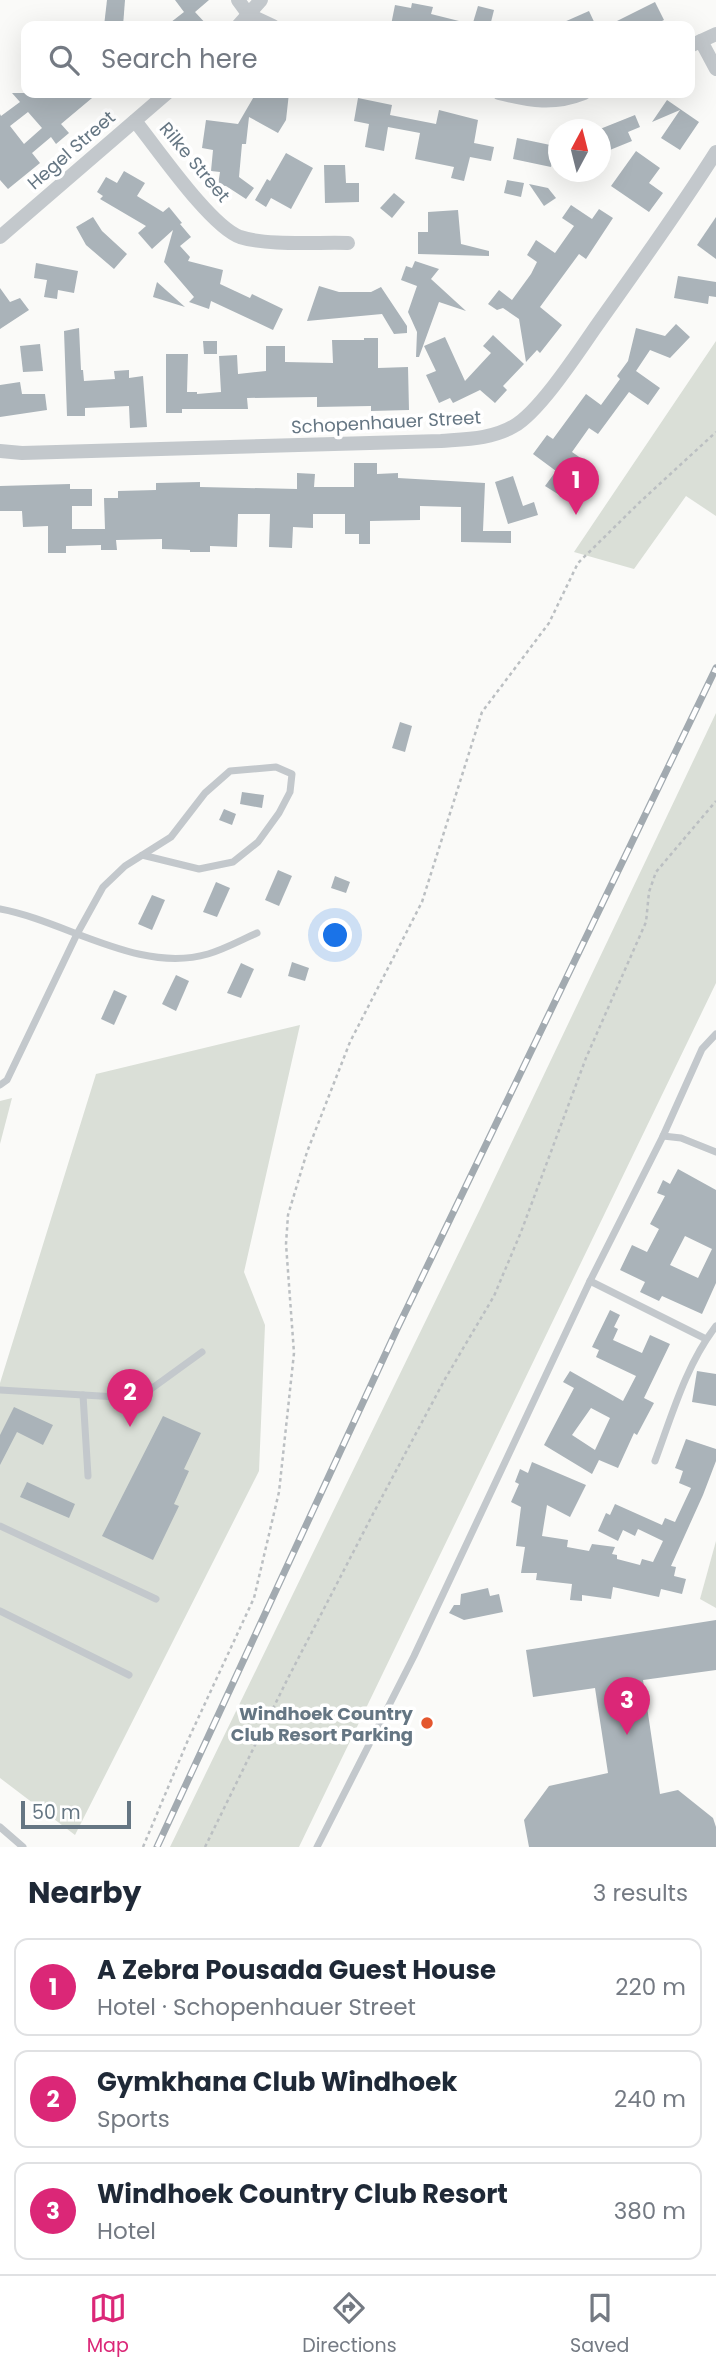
<!DOCTYPE html>
<meta charset="utf-8">
<style>
:root{--surface:#fff;--page:#f2f2f3;--text:#1f2937;--muted:#747a83;--line:#e0e1e3;--accent:#db2777}
body{margin:0;font-family:Poppins,sans-serif;background:var(--page);color:var(--text)}
.compass{position:absolute;left:548px;top:119px;width:63px;height:63px;border-radius:50%;background:var(--surface);box-shadow:0 7px 28px #0002;rotate:7deg}
.scale{position:absolute;left:21px;bottom:18px;width:110px;box-sizing:border-box;padding-left:7px;border:4px solid #657683;border-top:0;font-size:19px;line-height:24px;white-space:nowrap;color:#657683;-webkit-text-stroke:5px #fff;paint-order:stroke}
.you{position:absolute;left:336px;top:936px;width:24px;height:24px;margin:-18px;border:5px solid #fff;border-radius:50%;background:#1a73e8;box-shadow:0 0 0 10px #1a73e833}
.badge{display:grid;place-items:center;width:46px;height:46px;border-radius:50%;background:var(--accent);color:#fff;font-size:23px;font-weight:700}
.pin{position:absolute;translate:-50% -58px;filter:drop-shadow(0 2px 4px #0008)}
.pin::after{content:'';position:absolute;top:37px;width:24px;height:21px;background:inherit;clip-path:polygon(0 0,100% 0,50% 100%)}
.list{margin:0;padding:0;list-style:none}
h2{display:flex;justify-content:space-between;align-items:center;height:91px;margin:0;padding:0 28px;font-size:30px}
h2 small{font-size:23px;font-weight:400;color:var(--muted)}
.list li{display:grid;grid-template-columns:46px 1fr auto;gap:21px;align-items:center;box-sizing:border-box;height:98px;margin:0 14px 14px;padding:0 14px;border:2px solid var(--line);border-radius:14px}
.list b{display:block;font-size:26px;white-space:nowrap}
.list p{margin:0;font-size:23px;white-space:nowrap;color:var(--muted)}
.list em{font-size:23px;font-style:normal;color:var(--muted)}
.icon{flex:none;width:38px;height:38px;fill:none;stroke:currentColor;stroke-width:2;stroke-linecap:round;stroke-linejoin:round}
.map{position:relative;flex:none;width:716px;height:1847px;overflow:hidden}
.search{position:absolute;background:var(--surface);box-shadow:0 7px 28px #0002;left:21px;right:21px;top:21px;height:77px;display:flex;align-items:center;gap:18px;box-sizing:border-box;padding:0 24px;border-radius:14px;color:var(--muted);font-size:26px}
.sheet{height:427px;background:var(--surface)}
nav{display:flex;justify-content:space-around;align-items:center;box-sizing:border-box;height:98px;border-top:2px solid var(--line);background:var(--surface);font-size:19px;color:var(--muted)}
nav a{display:grid;justify-items:center;gap:4px}
nav .on{color:var(--accent)}
.map>svg:first-child{display:block}
.green{fill:#dadfd7}
.building{fill:#aab3b9;fill-rule:evenodd}
.lines{fill:none;stroke-linecap:round;stroke-linejoin:round}
.path{stroke:#bbbfc2;stroke-width:2.5;stroke-dasharray:3.5 3.5;stroke-linecap:butt}
.service{stroke:#c3c8cc;stroke-width:7}
.minor{stroke:#c3c8cc;stroke-width:14}
.rail-casing{stroke:#a2aab0;stroke-width:7}
.rail{stroke:#fff;stroke-width:4.5;stroke-dasharray:13;stroke-linecap:butt}
.poi-dot{fill:#e4572e;stroke:#fff;stroke-width:2.5}
.labels{text-anchor:middle;dominant-baseline:central;stroke-width:7;stroke-linejoin:round;paint-order:stroke}
.street-label{font-size:18px;fill:#657683;stroke:#fff}
.poi-label{font-size:18px;font-weight:bold;fill:#657683;stroke:#fff;text-anchor:end}
</style>
<div class="map">
<svg width="716" height="1847" viewBox="0 0 716 1847">
<rect width="100%" height="100%" fill="#fafaf8"/>
<g class="green">
<path d="M716 341V516L686 496 634 569 574 552Z"/>
<path d="M716 713V983L299 1847H170L481 1207Z"/>
<path d="M300 1025 244 1272 265 1325 259 1471 75 1835 0 1778V1383L96 1074Z"/>
<path d="M12 1098 0 1144V1101Z"/>
<path d="M716 1541V1608L700 1599Z"/>
</g>
<g class="building">
<path d="M107 0H125L123 26H104Z"/>
<path d="M175 0H209L195 12 208 26H166L184 12Z"/>
<path d="M655 2 664 20 652 26H607Z"/>
<path d="M412 3 433 7 431 14 463 22 462 26 391 25 395 5 411 8Z"/>
<path d="M478 6 494 10 490 26H472Z"/>
<path d="M589 11 596 26H555Z"/>
<path d="M12 93H98L61 124 69 133 56 144 51 137 32 153 40 163 8 189 0 180V114L1 116 20 102ZM28 112 42 128 24 144 10 126Z"/>
<path d="M256 93H289L286 120 278 133 249 117 246 144H242L239 177 254 188 246 199 226 186 218 185 220 172 211 171 213 150 202 148 206 120 238 124Z"/>
<path d="M358 98 392 105 390 115 436 124 439 110 478 120 474 143 494 147 491 161 470 157 464 181 451 178 454 167 415 159 420 133 388 127 384 151 365 147 369 124 354 121Z"/>
<path d="M667 100 699 122 680 150 661 138 680 110 652 122Z"/>
<path d="M635 115 640 127 628 132 632 141 600 154V129Z"/>
<path d="M517 138 555 146 551 167 513 159Z"/>
<path d="M636 151 660 168 649 183 663 193 649 212 611 186Z"/>
<path d="M286 153 313 168 291 209 271 198 266 207 255 200 267 179 270 181Z"/>
<path d="M324 165H345L346 183H359V202L325 203Z"/>
<path d="M124 171 145 183 137 196 163 212 169 207 182 223 180 224 191 237 180 246 190 257 188 261 223 270 220 284 250 298 252 294 283 309 273 330 211 301 209 309 189 302 194 297 164 262 173 230 152 249 138 233 146 226 100 199 103 196 97 192 106 177 117 183Z"/>
<path d="M507 180 524 183 521 197 504 193Z"/>
<path d="M529 184 548 188 556 198 544 206Z"/>
<path d="M394 193 405 202 392 218 380 208Z"/>
<path d="M571 205 592 219 599 209 613 218 586 259 579 254 540 307 562 325 540 353 537 350 526 362 519 319 503 308 497 310 488 304 499 290 512 300 531 274 537 262 527 255 536 240 555 253 574 226 562 218Z"/>
<path d="M458 210 461 244 489 251V256L418 254V232H428V212Z"/>
<path d="M93 217 102 231 127 254 114 269 86 245 76 227Z"/>
<path d="M716 217V259L697 245Z"/>
<path d="M415 261 439 269 431 279 466 311 439 302 419 357H416L417 332 408 312 417 286 401 280 406 266 412 268Z"/>
<path d="M36 263 78 271 74 293 58 290 57 299 44 297 47 280 34 278Z"/>
<path d="M678 276 716 282V297L709 296 708 304 674 298Z"/>
<path d="M157 282 185 307 153 297Z"/>
<path d="M319 286 339 292H371L381 287 407 326V333L394 334 382 314 307 321Z"/>
<path d="M0 288 10 302 20 298 29 310 0 329Z"/>
<path d="M676 324 690 337 670 358 650 350 636 371 660 388 648 405 629 392 598 434 589 428 572 452 585 461 577 473 587 481 578 495 568 487 561 496 545 486 556 471 533 454 547 435 553 439 586 394 601 405 620 379 617 376 628 361 636 328 665 336Z"/>
<path d="M79 328 81 370H83L84 381 115 379 114 371 129 370V378L143 376 147 427 130 428 129 406 85 408V416H67L64 331Z"/>
<path d="M493 335 524 364 503 386 507 390 495 403 480 390 453 403 450 398 439 403 426 375 436 371 424 346 445 337 465 381 491 353 483 346Z"/>
<path d="M364 338H378V368L408 367 409 410 371 411V406L317 407V397L247 398 248 409H182V413H166V354H188L187 392H197V394L221 392 219 356 237 355 238 374 266 371V346H285V362L333 363 332 340H364Z"/>
<path d="M203 341H217V354H204Z"/>
<path d="M40 344 43 371 23 372 20 346Z"/>
<path d="M20 382 22 394H45L47 410 0 417V385Z"/>
<path d="M354 463H377V474L398 473V478L485 483 483 531H511V543L461 542V507L420 506V520L370 521V544H359V534H345V514H313V528L293 527 292 548 269 547 270 514H238L237 547 210 546V552H190V550L162 549V539L116 540 117 550H101V545L66 546V553H48V526L23 527 22 511H0V486L70 484V489H92V506H72V529H105L104 498H118V491L156 490V483L200 482V487L297 489V473L315 474 314 487H354Z"/>
<path d="M513 476 523 506 534 502 538 515 508 524 495 482Z"/>
<path d="M400 722 412 726 405 752 392 748Z"/>
<path d="M242 792 264 795 262 808 240 804Z"/>
<path d="M224 809 236 814 232 825 219 820Z"/>
<path d="M278 870 292 876 279 906 265 900Z"/>
<path d="M335 876 350 882 346 893 331 888Z"/>
<path d="M216 882 230 888 217 917 203 912Z"/>
<path d="M152 895 165 900 152 930 138 924Z"/>
<path d="M292 962 309 968 305 981 288 976Z"/>
<path d="M241 963 254 969 241 998 227 993Z"/>
<path d="M176 975 189 981 176 1011 162 1004Z"/>
<path d="M114 990 127 996 114 1025 101 1019Z"/>
<path d="M678 1169 716 1190V1283L702 1314 662 1296 659 1301 640 1292 645 1282 620 1270 632 1245 647 1252 659 1229 650 1224 665 1196 657 1193 663 1180 670 1184ZM685 1236 712 1249 698 1278 670 1265Z"/>
<path d="M610 1310 620 1315 614 1327 618 1329 613 1340 642 1353 650 1335 670 1344 644 1398 654 1403 637 1435 634 1433 618 1468 599 1460 592 1474 544 1445 574 1388 563 1382 570 1371 623 1401 636 1376 596 1357 599 1350 592 1347ZM591 1408 610 1418 595 1450 572 1435Z"/>
<path d="M697 1371 716 1374V1406L692 1402Z"/>
<path d="M14 1407 53 1425 43 1445 17 1432 0 1465V1435Z"/>
<path d="M163 1416 201 1433 184 1469 189 1471 174 1504 179 1506 153 1560 102 1536Z"/>
<path d="M686 1439 716 1449V1461L703 1495 671 1566 676 1567 674 1576 686 1579 682 1594 661 1589 659 1597 613 1587 611 1599 582 1595V1601L570 1600 572 1584 536 1580 537 1573H521L525 1547 516 1546 521 1507 511 1502 519 1484 515 1482 520 1469 528 1473 532 1462 586 1485 570 1517 547 1505 542 1536 568 1540 567 1547 589 1551 592 1544 615 1547 612 1554 617 1555V1559L640 1565 642 1559 653 1562 663 1541 638 1529 635 1536 623 1530 618 1541 598 1531 606 1513 610 1515 615 1504 662 1525 665 1518 675 1522 691 1488 679 1483 683 1471 675 1468Z"/>
<path d="M27 1482 75 1504 69 1518 20 1497Z"/>
<path d="M488 1588 490 1596 499 1594 503 1612 464 1620 449 1613 454 1605H460L461 1594Z"/>
<path d="M716 1620V1670L643 1680 660 1794 678 1790 713 1818 716 1827V1847H529L524 1820 549 1786 608 1773 595 1688 533 1697 526 1650Z"/>
</g>
<g class="lines">
<g class="path">
<path d="M143 1847 188 1740 254 1598 279 1492 294 1353 286 1244 288 1215 307 1152 350 1042 422 902 482 712 549 623 578 563 640 502 716 432"/>
<path d="M205 1847 286 1682 374 1512 445 1379 494 1296 521 1232 586 1058 646 922 649 892 656 872 716 801"/>
</g>
<g class="service">
<path d="M0 909C66 921 139 974 208 954 225 949 241 940 257 933"/>
<path d="M0 1085 7 1080 77 934 103 887 125 866 171 837 205 793 230 771 276 767 292 774 290 792 279 813 258 842 233 862 199 869 142 855"/>
<path d="M663 1136 681 1138 716 1152"/>
<path d="M590 1281 706 1339"/>
<path d="M0 1390 117 1397 151 1389 202 1352"/>
<path d="M83 1395 88 1476"/>
<path d="M655 1461C672 1415 686 1365 716 1326"/>
<path d="M0 1526 156 1599"/>
<path d="M0 1611 129 1675"/>
<path d="M0 1827 23 1847"/>
<path d="M317 1847 414 1656 590 1281 663 1136 702 1049 716 1034"/>
</g>
<g class="minor">
<path d="M238 0 249 15 273 26"/>
<path d="M238 26 261 0"/>
<path d="M701 41 716 69"/>
<path d="M690 46 716 34"/>
<path d="M499 93C531 101 554 105 584 93"/>
<path d="M135 121C157 148 210 226 240 237 268 246 317 242 348 243"/>
<path d="M0 237 167 93"/>
<path d="M0 451 22 453 441 441C466 439 492 439 514 426 539 412 577 354 595 328 636 270 678 212 716 152"/>
</g>
<g class="rail-casing">
<path id="rail" d="M157 1847 397 1329 716 668"/>
</g>
<use href="#rail" class="rail"/>
</g>
<circle class="poi-dot" cx="427" cy="1723" r="7"/>
<g class="labels">
<g class="street-label">
<text transform="translate(71 150) rotate(-41)">Hegel Street</text>
<text transform="translate(195 162) rotate(50)">Rilke Street</text>
<text transform="translate(386 422) rotate(-3)">Schopenhauer Street</text>
</g>
<g class="poi-label">
<text x="413" y="1713">Windhoek Country<tspan x="413" dy="21">Club Resort Parking</tspan></text>
</g>
</g>
</svg>
<svg class="compass" viewBox="-18 -18 36 36"><path d="M0-13l5 13h-10z" fill="#e53935"/><path d="M0 13l5-13h-10z" fill="#747a83"/></svg>
<div class="scale">50 m</div>
<div class="you"></div>
<div class="pin badge" style="left:576px;top:515px">1</div>
<div class="pin badge" style="left:130px;top:1427px">2</div>
<div class="pin badge" style="left:627px;top:1735px">3</div>
<div class="search"><svg class="icon" aria-label="search" viewBox="0 0 24 24"><circle cx="10" cy="10" r="6"/><path d="M15 15l6 6"/></svg>Search here</div>
</div>
<section class="sheet">
<h2>Nearby<small>3 results</small></h2>
<ul class="list">
<li><span class="badge">1</span><div><b>A Zebra Pousada Guest House</b><p>Hotel · Schopenhauer Street</p></div><em>220 m</em></li>
<li><span class="badge">2</span><div><b>Gymkhana Club Windhoek</b><p>Sports</p></div><em>240 m</em></li>
<li><span class="badge">3</span><div><b>Windhoek Country Club Resort</b><p>Hotel</p></div><em>380 m</em></li>
</ul>
</section>
<nav>
<a class="on"><svg class="icon" aria-label="map" viewBox="0 0 24 24"><path d="M3 6l6-2 6 2 6-2v14l-6 2-6-2-6 2zM9 4v14M15 6v14"/></svg>Map</a>
<a><svg class="icon" aria-label="directions" viewBox="0 0 24 24"><path d="M12 3l9 9-9 9-9-9zM9 14v-3h6M13 9l2 2-2 2"/></svg>Directions</a>
<a><svg class="icon" aria-label="saved" viewBox="0 0 24 24"><path d="M7 4h10v16l-5-4-5 4z"/></svg>Saved</a>
</nav>
